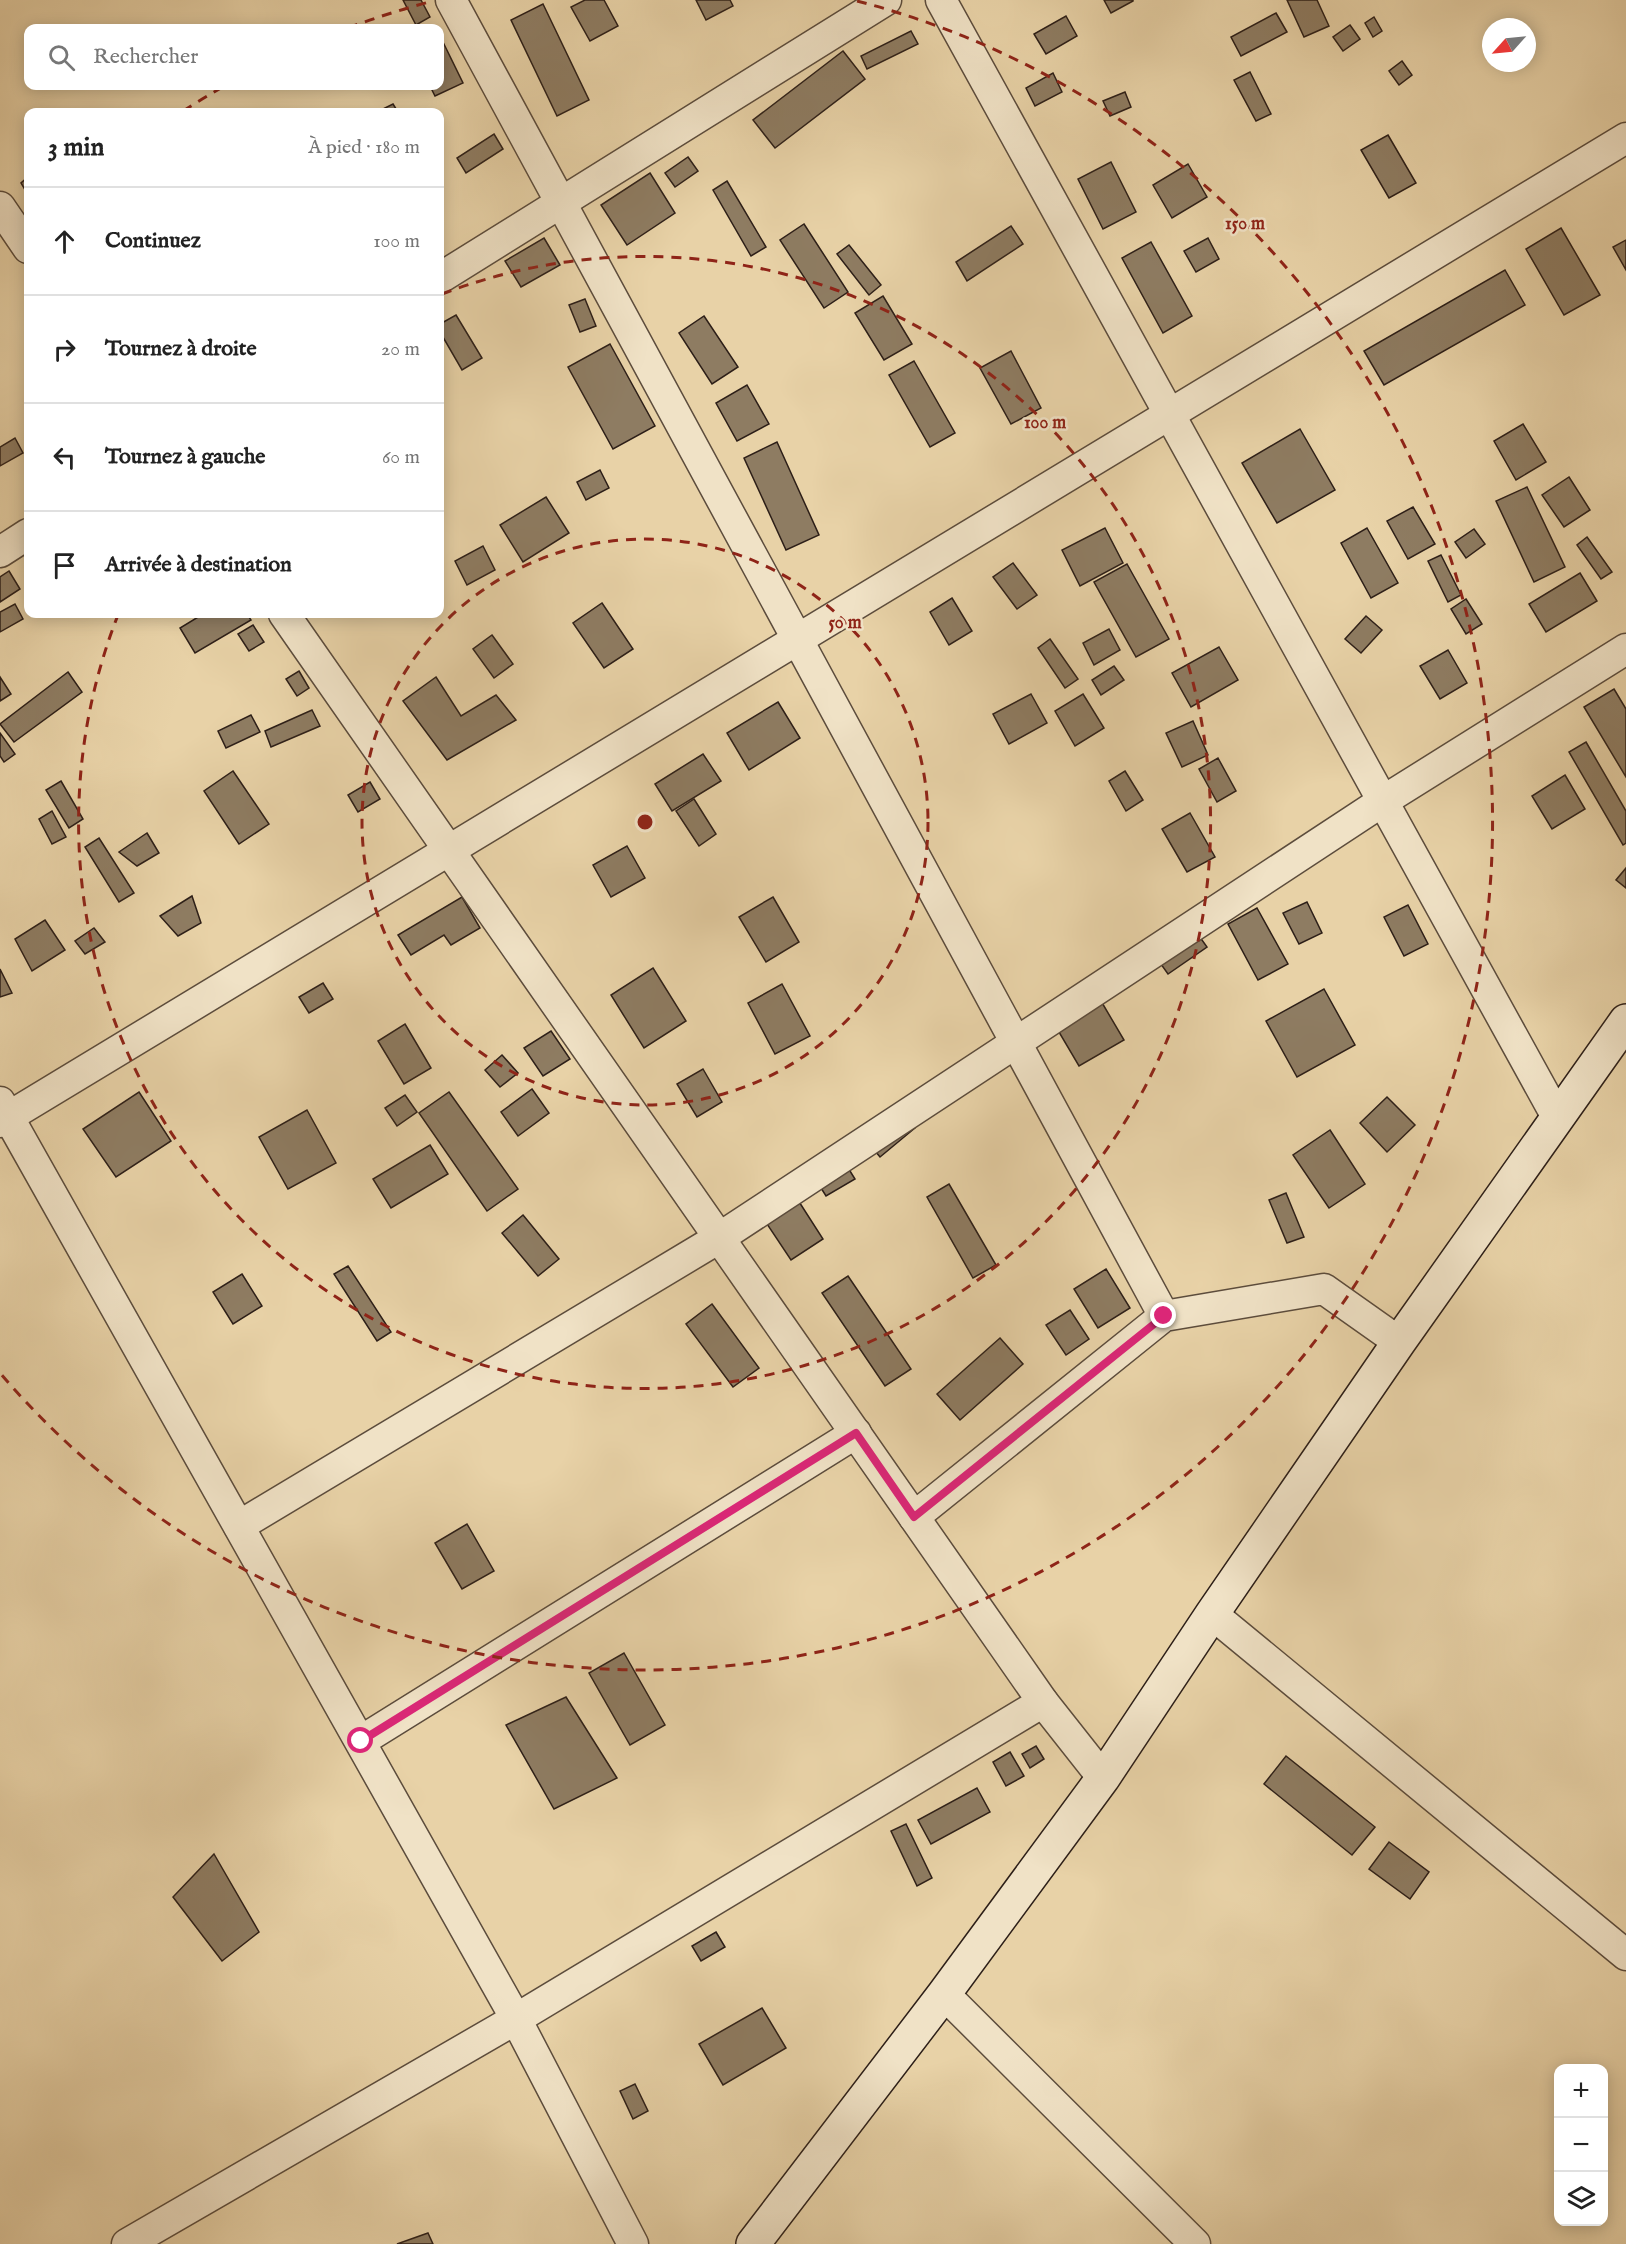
<!DOCTYPE html>
<html lang="fr">
<meta charset="utf-8">
<style>
:root{--surface:#fff;--page:#f2f2f2;--text:#222;--muted:#767676;--line:#e0e0e0}
body{margin:0;font-family:"IM FELL English",serif;background:var(--page);color:var(--text)}
.controls{position:absolute;right:18px;bottom:18px;display:grid;overflow:hidden;border-radius:12px;box-shadow:0 3px 15px #0003}
.controls button{width:54px;height:54px;display:grid;place-items:center;padding:0;border:0;border-bottom:2px solid var(--line);background:var(--surface);color:var(--text);font:30px sans-serif}
.compass{position:absolute;left:1482px;top:18px;width:54px;height:54px;border-radius:50%;background:var(--surface);box-shadow:0 3px 15px #0003;rotate:243deg}
.stop{position:absolute;width:18px;height:18px;margin:-14px;border:4px solid #db2777;border-radius:50%;background:#fff}
.stop.end{background:#db2777;border-color:#fff;box-shadow:0 2px 6px #0008}
.list{margin:0;padding:0;list-style:none}
h2{display:flex;justify-content:space-between;align-items:center;height:78px;margin:0;padding:0 24px;font-size:26px}
h2 small{font-size:20px;font-weight:400;color:var(--muted)}
.list li{display:grid;grid-template-columns:39px 1fr auto;gap:18px;align-items:center;box-sizing:border-box;height:108px;padding:0 24px;border-top:2px solid var(--line)}
.list b{display:block;font-size:22px;white-space:nowrap}
.list em{font-size:20px;font-style:normal;color:var(--muted)}
.icon{flex:none;width:33px;height:33px;fill:none;stroke:currentColor;stroke-width:2;stroke-linecap:round;stroke-linejoin:round}
.map{position:relative;flex:none;width:1626px;height:2244px;overflow:hidden}
.search{position:absolute;background:var(--surface);box-shadow:0 3px 15px #0003;left:24px;top:24px;width:420px;height:66px;display:flex;align-items:center;gap:15px;box-sizing:border-box;padding:0 21px;border-radius:12px;color:var(--muted);font-size:22px}
.panel{position:absolute;background:var(--surface);box-shadow:0 3px 15px #0003;left:24px;top:108px;width:420px;height:510px;border-radius:12px}
.map>svg:first-child{display:block}
.building{fill:#8e7c62;stroke:#2d1f18;stroke-width:1.5}
.lines{fill:none;stroke-linecap:round;stroke-linejoin:round}
.minor-casing{stroke:#5c4c3c;stroke-width:33}
.secondary-casing{stroke:#2d1f18;stroke-width:36}
.minor{stroke:#f0e2c6;stroke-width:30}
.secondary{stroke:#f0e2c6;stroke-width:33}
.route{stroke:#db2777;stroke-width:8}
.ring{fill:none;stroke:#8f2418;stroke-width:3;stroke-dasharray:10 8}
.centre{fill:#8f2418;stroke:#f0e2c6;stroke-width:3}
.ring-label{font-size:18px;text-anchor:middle;font-weight:bold;fill:#8f2418;stroke:#f0e2c6;stroke-width:5;stroke-linejoin:round;paint-order:stroke}
</style>
<div class="map">
<svg width="1626" height="2244" viewBox="0 0 1626 2244">
<rect width="100%" height="100%" fill="#e8d2a7"/>
<filter id="stains"><feTurbulence type="fractalNoise" baseFrequency=".00333" numOctaves="4"/><feColorMatrix values="0 0 0 0 .2 0 0 0 0 .09 0 0 0 0 .02 0 0 0 .5 -.17"/></filter>
<radialGradient id="worn" r=".72"><stop offset=".6" stop-color="#630" stop-opacity="0"/><stop offset="1" stop-color="#630" stop-opacity=".3"/></radialGradient>
<g class="building">
<path d="M403 0H421L430 17 416 25Z"/>
<path d="M585 0H604L618 26 590 41 571 7Z"/>
<path d="M696 0H730L733 6 706 20Z"/>
<path d="M1104 0H1133V1L1111 13Z"/>
<path d="M1287 0H1317L1329 26 1304 37Z"/>
<path d="M543 4 589 100 557 116 511 20Z"/>
<path d="M1276 13 1287 32 1241 56 1231 37Z"/>
<path d="M1066 16 1077 36 1046 54 1034 34Z"/>
<path d="M1374 17 1382 31 1373 37 1365 23Z"/>
<path d="M1350 25 1360 39 1343 51 1333 37Z"/>
<path d="M911 31 918 44 867 69 861 56Z"/>
<path d="M440 36 463 83 435 96 430 86H440Z"/>
<path d="M843 51 865 79 775 148 753 120Z"/>
<path d="M1402 61 1412 75 1399 85 1389 71Z"/>
<path d="M1250 72 1271 114 1256 121 1234 80Z"/>
<path d="M1053 73 1062 92 1035 106 1026 88Z"/>
<path d="M1125 92 1131 107 1110 116 1103 101Z"/>
<path d="M393 104 398 112H377Z"/>
<path d="M494 134 503 149 466 173 457 158Z"/>
<path d="M1388 135 1416 183 1389 198 1361 150Z"/>
<path d="M688 157 698 171 675 187 665 173Z"/>
<path d="M1111 162 1136 212 1103 229 1078 179Z"/>
<path d="M1188 164 1207 197 1172 218 1153 185Z"/>
<path d="M650 173 675 213 627 245 601 205Z"/>
<path d="M28 177V195L21 183Z"/>
<path d="M727 181 766 247 751 256 713 190Z"/>
<path d="M804 224 848 292 824 308 780 240Z"/>
<path d="M1011 226 1023 244 967 281 956 262Z"/>
<path d="M1561 228 1600 295 1564 315 1526 249Z"/>
<path d="M544 238 560 265 521 287 505 261Z"/>
<path d="M1208 238 1219 259 1196 272 1184 251Z"/>
<path d="M1626 240V270L1613 247Z"/>
<path d="M1151 242 1192 316 1163 333 1122 258Z"/>
<path d="M849 245 881 285 869 295 837 254Z"/>
<path d="M1505 270 1525 305 1384 385 1364 351Z"/>
<path d="M883 296 912 344 884 360 855 313Z"/>
<path d="M585 299 596 326 580 332 569 305Z"/>
<path d="M456 315 482 358 462 370 440 332V324Z"/>
<path d="M704 316 738 367 712 384 679 333Z"/>
<path d="M610 344 655 426 613 449 568 367Z"/>
<path d="M1011 351 1041 408 1011 424 980 368Z"/>
<path d="M914 361 955 433 930 447 889 375Z"/>
<path d="M747 385 769 424 737 441 716 403Z"/>
<path d="M1523 424 1546 462 1516 480 1494 441Z"/>
<path d="M1300 429 1335 490 1277 523 1242 463Z"/>
<path d="M15 438 23 453 0 466V447Z"/>
<path d="M777 442 819 535 786 550 744 458Z"/>
<path d="M600 470 609 488 586 500 577 482Z"/>
<path d="M1569 477 1590 510 1564 527 1542 495Z"/>
<path d="M1527 487 1565 567 1534 582 1496 501Z"/>
<path d="M546 497 569 533 523 562 500 525Z"/>
<path d="M1413 507 1435 544 1408 559 1387 521Z"/>
<path d="M1105 528 1123 563 1080 586 1062 550Z"/>
<path d="M1367 528 1398 583 1371 598 1341 543Z"/>
<path d="M1474 529 1485 544 1466 558 1455 542Z"/>
<path d="M1587 537 1612 572 1601 579 1577 545Z"/>
<path d="M483 546 495 570 467 585 455 561Z"/>
<path d="M1441 555 1461 595 1448 602 1428 561Z"/>
<path d="M1013 563 1037 595 1017 609 993 577Z"/>
<path d="M1127 564 1169 639 1136 657 1094 582Z"/>
<path d="M9 571 20 589 0 602V577Z"/>
<path d="M1580 573 1597 601 1546 632 1529 604Z"/>
<path d="M952 598 972 631 949 645 930 612Z"/>
<path d="M1466 599 1482 624 1466 634 1451 609Z"/>
<path d="M602 603 633 649 604 668 573 623Z"/>
<path d="M15 604 23 619 0 632V612Z"/>
<path d="M203 614H247L251 620 195 653 180 628Z"/>
<path d="M1366 616 1382 630 1361 653 1345 639Z"/>
<path d="M253 625 264 642 249 651 238 634Z"/>
<path d="M1109 629 1120 650 1094 665 1083 643Z"/>
<path d="M492 635 513 664 494 678 473 649Z"/>
<path d="M1050 639 1078 679 1065 688 1038 648Z"/>
<path d="M1219 647 1238 680 1191 707 1172 673Z"/>
<path d="M1448 650 1467 683 1440 699 1420 666Z"/>
<path d="M1114 666 1124 680 1101 695 1092 680Z"/>
<path d="M299 671 309 688 297 696 286 679Z"/>
<path d="M68 672 82 692 14 742 0 724Z"/>
<path d="M0 677 11 694 0 701Z"/>
<path d="M436 677 461 716 496 695 516 720 447 760 403 701Z"/>
<path d="M1614 689 1626 709V777L1584 707Z"/>
<path d="M1031 694 1047 723 1009 744 993 714Z"/>
<path d="M1083 694 1104 728 1075 746 1055 711Z"/>
<path d="M778 702 800 738 749 770 727 733Z"/>
<path d="M312 710 320 726 271 747 265 731Z"/>
<path d="M251 715 260 732 226 748 218 731Z"/>
<path d="M1193 721 1208 755 1182 767 1166 733Z"/>
<path d="M0 733 15 754 4 762 0 756Z"/>
<path d="M1586 742 1626 811V843L1623 845 1569 752Z"/>
<path d="M703 754 721 781 672 811 655 784Z"/>
<path d="M1218 758 1236 791 1217 802 1199 769Z"/>
<path d="M233 771 269 824 239 844 204 791Z"/>
<path d="M1125 771 1143 800 1126 811 1109 781Z"/>
<path d="M1565 775 1585 809 1552 829 1532 796Z"/>
<path d="M61 781 83 819 69 828 46 790Z"/>
<path d="M370 782 380 799 358 812 348 795Z"/>
<path d="M694 799 716 834 699 846 676 811Z"/>
<path d="M52 811 66 837 52 844 39 819Z"/>
<path d="M1190 813 1215 857 1187 872 1162 829Z"/>
<path d="M147 833 159 853 137 866 119 852Z"/>
<path d="M99 838 134 893 119 902 85 847Z"/>
<path d="M627 846 645 878 611 897 593 865Z"/>
<path d="M1626 868V888L1616 880Z"/>
<path d="M192 896 201 923 178 936 160 916Z"/>
<path d="M462 897 480 928 451 945 444 935 411 955 398 935Z"/>
<path d="M773 897 799 942 766 962 739 917Z"/>
<path d="M1307 902 1322 933 1299 944 1283 913Z"/>
<path d="M1408 905 1428 944 1404 956 1384 917Z"/>
<path d="M1257 908 1288 964 1258 980 1228 924Z"/>
<path d="M45 920 65 950 32 971 15 939Z"/>
<path d="M94 928 105 942 85 954 75 941Z"/>
<path d="M1197 933 1207 947 1168 974 1158 960Z"/>
<path d="M653 968 686 1021 644 1048 611 995Z"/>
<path d="M0 969 12 993 0 997Z"/>
<path d="M323 983 333 999 309 1013 299 997Z"/>
<path d="M782 984 810 1036 775 1054 748 1003Z"/>
<path d="M1324 989 1355 1045 1297 1077 1266 1021Z"/>
<path d="M1101 1001 1124 1040 1079 1066 1056 1027Z"/>
<path d="M405 1024 431 1068 404 1084 378 1041Z"/>
<path d="M551 1031 570 1059 543 1076 524 1048Z"/>
<path d="M502 1055 518 1073 500 1087 485 1070Z"/>
<path d="M703 1069 722 1102 697 1117 677 1084Z"/>
<path d="M532 1089 549 1113 518 1136 501 1112Z"/>
<path d="M139 1092 171 1141 116 1177 83 1129Z"/>
<path d="M449 1092 518 1189 487 1211 419 1113Z"/>
<path d="M405 1095 417 1112 397 1126 385 1108Z"/>
<path d="M1387 1097 1415 1125 1387 1152 1360 1123Z"/>
<path d="M307 1110 336 1163 288 1189 259 1137Z"/>
<path d="M906 1116 915 1128 880 1157 871 1146Z"/>
<path d="M1330 1130 1365 1184 1329 1208 1293 1155Z"/>
<path d="M430 1145 448 1174 391 1208 373 1179Z"/>
<path d="M845 1163 855 1179 826 1196 816 1180Z"/>
<path d="M949 1184 996 1265 973 1278 927 1197Z"/>
<path d="M1286 1193 1304 1237 1287 1243 1269 1200Z"/>
<path d="M796 1197 823 1239 791 1260 763 1218Z"/>
<path d="M523 1215 559 1259 538 1276 502 1233Z"/>
<path d="M348 1266 391 1332 377 1341 334 1274Z"/>
<path d="M1106 1269 1130 1308 1098 1328 1074 1289Z"/>
<path d="M242 1274 262 1306 233 1324 213 1292Z"/>
<path d="M848 1276 911 1369 885 1386 822 1293Z"/>
<path d="M712 1304 759 1368 733 1387 686 1324Z"/>
<path d="M1070 1310 1089 1339 1066 1355 1046 1325Z"/>
<path d="M1000 1338 1023 1364 960 1420 937 1394Z"/>
<path d="M467 1524 494 1571 462 1589 435 1543Z"/>
<path d="M624 1653 665 1725 630 1745 589 1673Z"/>
<path d="M566 1697 617 1778 554 1809 506 1725Z"/>
<path d="M1036 1746 1044 1759 1030 1768 1022 1754Z"/>
<path d="M1010 1752 1024 1776 1006 1786 993 1762Z"/>
<path d="M1286 1756 1375 1827 1352 1855 1264 1784Z"/>
<path d="M977 1788 990 1812 931 1844 918 1820Z"/>
<path d="M906 1824 932 1878 917 1886 891 1831Z"/>
<path d="M1389 1842 1429 1872 1410 1899 1369 1869Z"/>
<path d="M214 1854 259 1932 222 1961 173 1897Z"/>
<path d="M716 1932 725 1947 701 1961 692 1946Z"/>
<path d="M762 2008 786 2048 723 2085 699 2044Z"/>
<path d="M635 2084 648 2111 633 2119 620 2091Z"/>
<path d="M428 2233 433 2244H397Z"/>
</g>
<g class="lines">
<g class="minor-casing">
<g id="minor">
<path d="M451 0 1164 1316"/>
<path d="M941 0 1557 1117"/>
<path d="M0 207 28 248"/>
<path d="M440 278 886 0"/>
<path d="M0 552 28 534"/>
<path d="M284 614 1043 1702 1103 1778"/>
<path d="M0 1102 516 2019 633 2244"/>
<path d="M0 1122 1626 138"/>
<path d="M914 1517 1164 1316 1324 1289 1399 1342"/>
<path d="M239 1526 719 1238 1383 801 1626 649"/>
<path d="M1212 1614 1626 1955"/>
<path d="M361 1741 856 1433"/>
<path d="M944 1994 1195 2244"/>
<path d="M127 2244 516 2019 1043 1702"/>
</g>
</g>
<g class="secondary-casing">
<path id="secondary" d="M753 2244 944 1994 1103 1778 1212 1614 1399 1342 1626 1021"/>
</g>
<use href="#minor" class="minor"/>
<use href="#secondary" class="secondary"/>
</g>
<g class="lines">
<path class="route" d="M361 1741 856 1433 914 1517 1164 1316"/>
</g>
<g class="ring">
<circle cx="645" cy="822" r="283"/>
<path d="M442 294A566 566 0 1 1 118 615"/>
<path d="M183 111A848 848 0 0 1 221 88M348 28A848 848 0 0 1 433 1M857 1A848 848 0 1 1 0 1373"/>
</g>
<circle cx="645" cy="822" r="9" class="centre"/>
<g class="ring-label">
<text x="1245" y="229">150 m</text>
<text x="1045" y="428">100 m</text>
<text x="845" y="628">50 m</text>
</g>
<rect width="100%" height="100%" filter="url(#stains)"/>
<rect width="100%" height="100%" fill="url(#worn)"/>
</svg>
<div class="controls">
<button>+</button>
<button>−</button>
<button><svg class="icon" aria-label="layers" viewBox="0 0 24 24"><path d="M12 4l9 5-9 5-9-5zM3 14l9 5 9-5"/></svg></button>
</div>
<svg class="compass" viewBox="-18 -18 36 36"><path d="M0-13l5 13h-10z" fill="#e53935"/><path d="M0 13l5-13h-10z" fill="#767676"/></svg>
<div class="stop" style="left:361px;top:1741px"></div>
<div class="stop end" style="left:1164px;top:1316px"></div>
<div class="search"><svg class="icon" aria-label="search" viewBox="0 0 24 24"><circle cx="10" cy="10" r="6"/><path d="M15 15l6 6"/></svg>Rechercher</div>
<section class="panel">
<h2>3 min<small>À pied · 180 m</small></h2>
<ul class="list">
<li><svg class="icon" aria-label="ahead" viewBox="0 0 24 24"><path d="M12 20V5M6 11l6-6 6 6"/></svg><div><b>Continuez</b></div><em>100 m</em></li>
<li><svg class="icon" aria-label="right" viewBox="0 0 24 24"><path d="M7 20v-9h11M14 6l5 5-5 5"/></svg><div><b>Tournez à droite</b></div><em>20 m</em></li>
<li><svg class="icon" aria-label="left" viewBox="0 0 24 24"><path d="M17 20v-9H6M10 6l-5 5 5 5"/></svg><div><b>Tournez à gauche</b></div><em>60 m</em></li>
<li><svg class="icon" aria-label="arrive" viewBox="0 0 24 24"><path d="M6 21V4h12l-3 4 3 4H6"/></svg><div><b>Arrivée à destination</b></div></li>
</ul>
</section>
</div>
